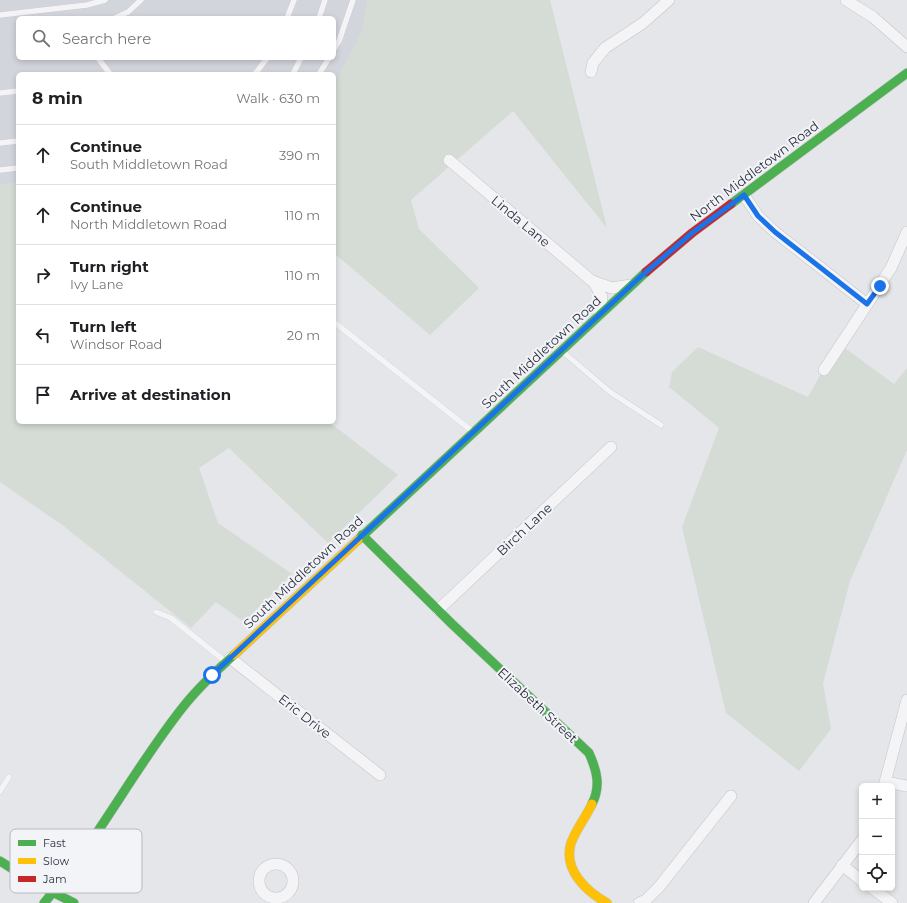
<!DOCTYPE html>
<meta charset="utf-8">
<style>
:root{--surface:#fff;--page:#f2f2f2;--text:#202124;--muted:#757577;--line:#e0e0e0}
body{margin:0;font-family:Montserrat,sans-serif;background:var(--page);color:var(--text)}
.controls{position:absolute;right:12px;bottom:12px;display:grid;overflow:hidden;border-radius:6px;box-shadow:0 2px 6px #0003}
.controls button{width:36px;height:36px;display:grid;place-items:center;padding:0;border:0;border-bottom:1px solid var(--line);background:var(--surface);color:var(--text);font:20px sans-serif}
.stop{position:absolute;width:12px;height:12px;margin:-9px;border:3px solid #1a73e8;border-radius:50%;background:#fff}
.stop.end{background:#1a73e8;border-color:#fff;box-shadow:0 1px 4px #0008}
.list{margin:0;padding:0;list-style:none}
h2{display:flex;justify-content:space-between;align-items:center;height:52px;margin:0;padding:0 16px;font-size:17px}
h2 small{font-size:13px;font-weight:400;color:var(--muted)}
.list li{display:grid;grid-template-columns:26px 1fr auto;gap:12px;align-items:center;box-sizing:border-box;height:60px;padding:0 16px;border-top:1px solid var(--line)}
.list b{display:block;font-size:15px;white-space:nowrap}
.list p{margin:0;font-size:13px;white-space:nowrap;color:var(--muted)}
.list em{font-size:13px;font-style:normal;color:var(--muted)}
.icon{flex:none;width:22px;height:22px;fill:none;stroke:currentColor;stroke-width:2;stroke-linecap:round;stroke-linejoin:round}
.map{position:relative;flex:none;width:907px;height:903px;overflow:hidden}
.search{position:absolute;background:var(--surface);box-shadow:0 2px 6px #0003;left:16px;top:16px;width:320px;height:44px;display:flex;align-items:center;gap:10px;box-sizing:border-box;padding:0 14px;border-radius:6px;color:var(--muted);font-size:15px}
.panel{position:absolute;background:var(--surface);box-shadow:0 2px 6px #0003;left:16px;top:72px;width:320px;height:352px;border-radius:6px}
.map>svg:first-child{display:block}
.built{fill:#d3d5dc;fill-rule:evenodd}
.green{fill:#d4dcd5}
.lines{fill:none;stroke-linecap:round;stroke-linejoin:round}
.lane-casing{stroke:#c3c4c7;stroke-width:6}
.street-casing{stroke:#c3c4c7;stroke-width:12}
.fast-casing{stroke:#c3c4c7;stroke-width:10}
.slow-casing{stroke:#c3c4c7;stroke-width:10}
.jam-casing{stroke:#c3c4c7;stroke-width:10}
.lane{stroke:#f4f4f6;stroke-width:5.5}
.street{stroke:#f4f4f6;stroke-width:11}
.fast{stroke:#4caf50;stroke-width:9}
.slow{stroke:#ffc107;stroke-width:9}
.jam{stroke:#c62828;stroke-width:9}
.route{stroke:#1a73e8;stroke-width:5}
.labels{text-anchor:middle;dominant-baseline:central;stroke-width:4;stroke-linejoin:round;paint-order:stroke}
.street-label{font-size:13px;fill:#2d3141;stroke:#f3f4f8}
.key{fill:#f3f4f8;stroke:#b8bac1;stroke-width:1}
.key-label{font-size:11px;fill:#2d3141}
</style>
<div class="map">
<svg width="907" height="903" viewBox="0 0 907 903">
<rect width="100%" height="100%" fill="#e4e6e9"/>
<path class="built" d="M0 0H375L334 99V74H18V187L0 189ZM18 18H334V58H18Z"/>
<g class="green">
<path d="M367 0H550L607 228 513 111 411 200 419 229 479 288 430 335 334 253V85L362 31Z"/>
<path d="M18 182V422H329L398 475 328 543 229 448 199 468 218 523 292 574 244 622 216 602 191 628 65 527 0 482V184Z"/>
<path d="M838 343 894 384 907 368V450L850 581 823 683 831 729 799 771 726 713 682 527 719 428 669 387 672 372 698 347 808 397Z"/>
</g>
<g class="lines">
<g class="lane-casing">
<g id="lane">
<path d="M0 15 87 5 105 0"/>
<path d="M115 18 128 12 141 0"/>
<path d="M287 18 294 0"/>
<path d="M319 18 325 0"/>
<path d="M334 49 339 41 353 0"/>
<path d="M98 58 110 74"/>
<path d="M255 74 267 58"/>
<path d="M293 74 301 58"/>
<path d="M319 74 329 58"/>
<path d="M0 93 18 91"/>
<path d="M0 143 18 141"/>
<path d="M0 170 18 168"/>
<path d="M334 322 472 431"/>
<path d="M562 351 610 392 661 425"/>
<path d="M156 612 171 618 226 662"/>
<path d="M0 791 9 777"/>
</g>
</g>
<g class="street-casing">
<g id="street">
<path d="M846 0 873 17 907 47"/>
<path d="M591 72 593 63 605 48 643 23 669 0"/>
<path d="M449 160 592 281 612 288 631 285"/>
<path d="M744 195 758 216 775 232 867 304"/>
<path d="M593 281 602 297 599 315"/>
<path d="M824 370 891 268 907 232"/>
<path d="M438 610 611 447"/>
<path d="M230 658 380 775"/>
<path d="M886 782 907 786"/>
<path d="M884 786 907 700"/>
<circle cx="276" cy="881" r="17"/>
<path d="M842 865 862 881"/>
<path d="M872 888 892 903"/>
<path d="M639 903 646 900 659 887 731 796"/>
<path d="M814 903 862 840"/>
</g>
</g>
<g class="fast-casing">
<g id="fast">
<path d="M731 204 907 73"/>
<path d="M362 535 452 624 589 753C597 771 601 786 592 804"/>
<path d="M358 540 646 272"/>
<path d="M0 861 33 882 74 903"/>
<path d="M44 903C97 842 133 770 183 707 198 688 216 671 234 655"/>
</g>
</g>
<g class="slow-casing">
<g id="slow">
<path d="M234 655 358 540"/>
<path d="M592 804C586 817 576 829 571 843 563 870 586 891 607 903"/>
</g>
</g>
<g class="jam-casing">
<path id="jam" d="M646 272 692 233 731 204"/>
</g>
<use href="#lane" class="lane"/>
<use href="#street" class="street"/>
<use href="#fast" class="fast"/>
<use href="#slow" class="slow"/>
<use href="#jam" class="jam"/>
</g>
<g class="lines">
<path class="route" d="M212 675 639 278 692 233 744 195 758 216 775 232 867 304 880 286"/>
</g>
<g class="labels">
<g class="street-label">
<text transform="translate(754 171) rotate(-37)">North Middletown Road</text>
<text transform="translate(521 221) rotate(40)">Linda Lane</text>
<text transform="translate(541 352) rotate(-43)">South Middletown Road</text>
<text transform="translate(524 529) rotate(-43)">Birch Lane</text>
<text transform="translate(303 572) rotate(-43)">South Middletown Road</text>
<text transform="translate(538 705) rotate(43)">Elizabeth Street</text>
<text transform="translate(305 716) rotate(38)">Eric Drive</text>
</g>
</g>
<rect x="10" y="829" width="132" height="64" rx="6" class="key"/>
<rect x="18" y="840" width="18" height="6" fill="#4caf50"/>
<rect x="18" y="858" width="18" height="6" fill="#ffc107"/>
<rect x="18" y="876" width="18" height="6" fill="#c62828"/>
<g class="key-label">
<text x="43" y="847">Fast</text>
<text x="43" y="865">Slow</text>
<text x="43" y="883">Jam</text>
</g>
</svg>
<div class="controls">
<button>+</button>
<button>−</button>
<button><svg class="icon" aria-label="locate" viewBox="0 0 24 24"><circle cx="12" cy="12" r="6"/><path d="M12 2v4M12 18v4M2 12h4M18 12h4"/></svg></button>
</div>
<div class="stop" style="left:212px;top:675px"></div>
<div class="stop end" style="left:880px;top:286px"></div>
<div class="search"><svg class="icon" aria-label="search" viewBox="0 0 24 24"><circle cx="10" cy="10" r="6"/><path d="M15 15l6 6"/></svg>Search here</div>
<section class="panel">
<h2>8 min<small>Walk · 630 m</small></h2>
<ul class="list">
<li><svg class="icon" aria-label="ahead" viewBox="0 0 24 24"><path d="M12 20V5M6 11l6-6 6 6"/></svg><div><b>Continue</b><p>South Middletown Road</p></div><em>390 m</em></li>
<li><svg class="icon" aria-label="ahead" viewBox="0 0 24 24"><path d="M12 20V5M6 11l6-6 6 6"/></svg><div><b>Continue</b><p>North Middletown Road</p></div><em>110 m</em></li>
<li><svg class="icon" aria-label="right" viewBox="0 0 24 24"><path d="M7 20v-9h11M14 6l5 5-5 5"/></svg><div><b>Turn right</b><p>Ivy Lane</p></div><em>110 m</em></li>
<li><svg class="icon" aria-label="left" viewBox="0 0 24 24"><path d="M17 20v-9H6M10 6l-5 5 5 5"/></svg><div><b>Turn left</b><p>Windsor Road</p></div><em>20 m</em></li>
<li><svg class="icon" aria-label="arrive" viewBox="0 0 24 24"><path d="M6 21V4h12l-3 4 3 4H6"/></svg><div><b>Arrive at destination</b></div></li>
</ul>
</section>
</div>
